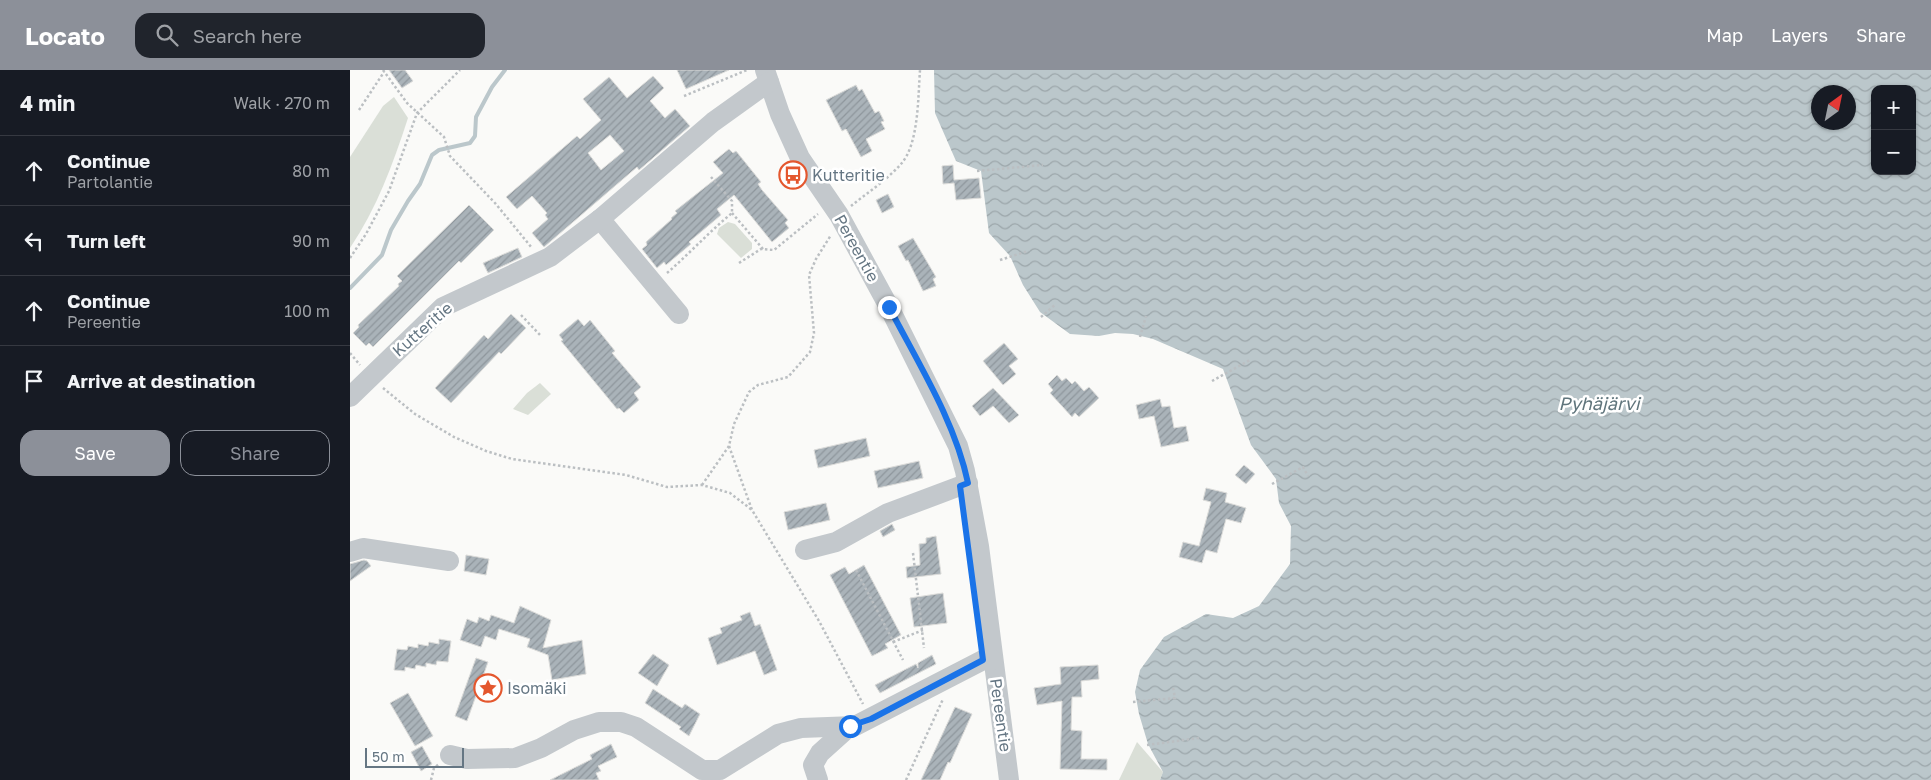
<!DOCTYPE html>
<meta charset="utf-8">
<style>
:root{--surface:#171b24;--page:#20242c;--text:#f1f3f6;--muted:#9ea1a6;--line:#363941;--accent:#8c9099}
body{margin:0;font-family:"Golos Text",sans-serif;background:var(--page);color:var(--text)}
.controls{position:absolute;right:15px;top:15px;display:grid;overflow:hidden;border-radius:10px;box-shadow:0 1px 4px #0004}
.controls button{width:45px;height:45px;display:grid;place-items:center;padding:0;border:0;border-bottom:1px solid var(--line);background:var(--surface);color:var(--text);font:25px sans-serif}
.compass{position:absolute;left:1461px;top:15px;width:45px;height:45px;border-radius:50%;background:var(--surface);box-shadow:0 1px 4px #0004;rotate:33deg}
.scale{position:absolute;left:15px;bottom:12px;width:99px;box-sizing:border-box;padding-left:5px;border:2px solid #657683;border-top:0;font-size:14px;line-height:18px;white-space:nowrap;color:#657683;-webkit-text-stroke:4px #fff;paint-order:stroke}
.stop{position:absolute;width:15px;height:15px;margin:-11px;border:4px solid #1a73e8;border-radius:50%;background:#fff}
.stop.end{background:#1a73e8;border-color:#fff;box-shadow:0 1px 5px #0008}
.list{margin:0;padding:0;list-style:none}
h2{display:flex;justify-content:space-between;align-items:center;height:65px;margin:0;padding:0 20px;font-size:21px}
h2 small{font-size:16px;font-weight:400;color:var(--muted)}
.list li{display:grid;grid-template-columns:32px 1fr auto;gap:15px;align-items:center;box-sizing:border-box;height:70px;padding:0 20px;border-top:1px solid var(--line)}
.list b{display:block;font-size:19px;white-space:nowrap}
.list p{margin:0;font-size:16px;white-space:nowrap;color:var(--muted)}
.list em{font-size:16px;font-style:normal;color:var(--muted)}
.actions{display:flex;gap:10px;padding:15px 20px}
.actions a{flex:1;padding:11px 0;border:1px solid var(--accent);border-radius:15px;text-align:center;font-size:18px;color:var(--accent)}
.actions .main{background:var(--accent);color:#fff}
.icon{flex:none;width:28px;height:28px;fill:none;stroke:currentColor;stroke-width:2;stroke-linecap:round;stroke-linejoin:round}
.map{position:relative;flex:none;width:1581px;height:710px;overflow:hidden}
header{display:flex;align-items:center;gap:30px;box-sizing:border-box;height:70px;padding:0 25px;background:var(--accent);color:#fff}
header strong{font-size:24px}
nav{display:flex;gap:28px;margin-inline-start:auto;font-size:18px}
.search{width:350px;height:45px;background:var(--page);display:flex;align-items:center;gap:12px;box-sizing:border-box;padding:0 18px;border-radius:15px;color:var(--muted);font-size:19px}
main{display:flex}
aside{flex:1;background:var(--surface)}
.map>svg:first-child{display:block}
.green{fill:#dadfd7}
.water{fill:url(#water-waves);fill-rule:evenodd}
.lines{fill:none;stroke-linecap:round;stroke-linejoin:round}
.stream{stroke:#bbc7cb;stroke-width:4}
.building{fill:url(#building-hatch);stroke:#dcdcda;fill-rule:evenodd}
.path{stroke:#bbbfc2;stroke-width:2.5;stroke-dasharray:2.5 2.5;stroke-linecap:butt}
.minor{stroke:#c3c8cc;stroke-width:20}
.route{stroke:#1a73e8;stroke-width:6}
.labels{text-anchor:middle;dominant-baseline:central;stroke-width:5;stroke-linejoin:round;paint-order:stroke}
.poi-label{font-size:16px;fill:#657683;stroke:#fff;text-anchor:start}
.street-label{font-size:16px;fill:#657683;stroke:#fff}
.water-label{font-size:18px;font-style:italic;fill:#60757c;stroke:#fff}
</style>
<header>
<strong>Locato</strong>
<div class="search"><svg class="icon" aria-label="search" viewBox="0 0 24 24"><circle cx="10" cy="10" r="6"/><path d="M15 15l6 6"/></svg>Search here</div>
<nav><a>Map</a><a>Layers</a><a>Share</a></nav>
</header>
<main>
<aside>
<h2>4 min<small>Walk · 270 m</small></h2>
<ul class="list">
<li><svg class="icon" aria-label="ahead" viewBox="0 0 24 24"><path d="M12 20V5M6 11l6-6 6 6"/></svg><div><b>Continue</b><p>Partolantie</p></div><em>80 m</em></li>
<li><svg class="icon" aria-label="left" viewBox="0 0 24 24"><path d="M17 20v-9H6M10 6l-5 5 5 5"/></svg><div><b>Turn left</b></div><em>90 m</em></li>
<li><svg class="icon" aria-label="ahead" viewBox="0 0 24 24"><path d="M12 20V5M6 11l6-6 6 6"/></svg><div><b>Continue</b><p>Pereentie</p></div><em>100 m</em></li>
<li><svg class="icon" aria-label="arrive" viewBox="0 0 24 24"><path d="M6 21V4h12l-3 4 3 4H6"/></svg><div><b>Arrive at destination</b></div></li>
</ul>
<div class="actions"><a class="main">Save</a><a>Share</a></div>
</aside>
<div class="map">
<svg width="1581" height="710" viewBox="0 0 1581 710">
<defs>
<pattern id="water-waves" width="16" height="10" patternUnits="userSpaceOnUse" patternTransform="scale(1.25)"><rect width="16" height="10" fill="#bbc7cb"/><path d="M0 5q4-4 8 0t8 0" fill="none" stroke="#9ca6aa"/></pattern>
<pattern id="building-hatch" width="6" height="6" patternUnits="userSpaceOnUse" patternTransform="scale(1.25)"><rect width="6" height="6" fill="#aab3b9"/><path d="M-1 1l2-2M0 6l6-6M5 7l2-2" fill="none" stroke="#8e969c"/></pattern>
</defs>
<rect width="100%" height="100%" fill="#fafaf8"/>
<g class="green">
<path d="M44 27 58 48C43 94 27 138 0 178V87L33 36Z"/>
<path d="M378 152 385 154 402 173V179L391 188 367 164 369 158Z"/>
<path d="M190 313 201 324 178 345 163 339 177 323Z"/>
<path d="M787 672 813 702 810 710H769Z"/>
</g>
<path class="water" d="M584 0H1581V710H810L813 702 798 674 789 644 785 622 790 600 814 567 856 544 883 548 909 536 940 494 941 456 929 433 926 409 901 375 873 299 803 269 783 264 765 263 749 266 720 264 690 242 673 215 660 186 639 163 631 101 606 91 585 43ZM1525 19H1562V101H1525ZM1468 22H1498V52H1468Z"/>
<g class="lines">
<path class="stream" d="M0 218 32 185 41 160 58 131 70 114 82 85 89 80 120 73 125 66 126 47 142 17 155 0"/>
</g>
<g class="building">
<path d="M39 0H55L63 11 52 18Z"/>
<path d="M327 0H379L336 19Z"/>
<path d="M303 6 314 18 300 31 315 48 325 39 340 56 289 100 287 97 194 177 182 163 198 149 195 145 197 143 182 126 167 139 156 127 227 66 230 69 251 50 233 29 259 7 277 28ZM260 65 274 81 251 100 238 83Z"/>
<path d="M506 15 509 21 512 19 525 43 529 41 534 51 531 52 535 59 516 69 522 81 511 87 496 59 492 61 476 30Z"/>
<path d="M379 79 383 83 386 81 411 112 408 114 412 120 438 150 435 153 439 158 422 172 384 125 367 139 371 145 339 172 341 174 316 195 314 192 307 198 292 179 297 175 296 172 322 149 321 148 327 143 325 141 373 103 363 92Z"/>
<path d="M603 95 604 110 629 108 631 128 606 130 604 113 593 114 592 96Z"/>
<path d="M538 124 544 137 532 143 526 130Z"/>
<path d="M119 135 144 160 111 193 109 191 23 277 19 273 16 276 3 263 9 257 8 255 49 216 48 214 52 211 47 206Z"/>
<path d="M563 168 586 207 583 209 586 216 573 221 558 190 556 191 548 176Z"/>
<path d="M168 178 172 187 138 203 133 193Z"/>
<path d="M161 244 176 258 151 284 149 282 101 333 85 318 134 265 138 269Z"/>
<path d="M228 249 234 256 240 250 265 281 262 283 291 317 284 323 289 330 274 343 269 338 267 339 211 271 213 270 209 265Z"/>
<path d="M654 273 668 289 659 296 666 304 653 315 633 291Z"/>
<path d="M707 305 712 311 716 308 722 314 725 311 734 321 739 317 749 328 729 347 725 343 722 347 700 323 703 320 698 314Z"/>
<path d="M643 318 669 345 659 353 643 336 630 346 622 336Z"/>
<path d="M810 329 812 337 820 336 824 358 836 356 839 371 811 377 804 346 789 349 786 335Z"/>
<path d="M516 368 520 386 468 398 464 380Z"/>
<path d="M569 391 573 408 528 418 524 401Z"/>
<path d="M894 395 905 404 896 414 885 405Z"/>
<path d="M856 418 877 423 875 432 896 438 891 453 876 449 867 483 856 480 852 493 829 487 833 472 849 476 861 432 853 430Z"/>
<path d="M476 433 480 450 438 460 434 442Z"/>
<path d="M542 454 545 460 533 467 530 461Z"/>
<path d="M586 466 591 504 557 508 556 497 570 495 569 474 576 473V468Z"/>
<path d="M116 485 139 489 136 505 114 501Z"/>
<path d="M14 490 17 491 21 496 0 511V494Z"/>
<path d="M514 495 551 565 535 574 538 578 522 586 480 505 495 497 499 504Z"/>
<path d="M593 523 597 553 564 557 560 528Z"/>
<path d="M170 536 201 550 193 578 232 570 236 604 202 610 198 585 177 577 180 569 149 559 146 570 135 566 131 577 110 570 117 549 127 553 129 547 139 551 141 545 164 553Z"/>
<path d="M400 542 405 556 410 554 427 600 414 605 405 581 367 595 358 568 372 563 370 558 392 550 390 546Z"/>
<path d="M89 569 101 571 98 592 87 591 86 595 76 593V597L66 595 65 599 55 597V601L44 600 47 579 57 580 58 576 68 578V574L78 576 79 572 89 574Z"/>
<path d="M303 584 319 595 307 616 288 603Z"/>
<path d="M582 585 586 594 530 623 525 615 566 594 568 598V593Z"/>
<path d="M126 588 138 592 117 651 105 646Z"/>
<path d="M748 595 749 609 731 611 732 627H722L721 660 732 661 731 689H757V700L710 699 712 631 687 635 684 618 711 614 710 597Z"/>
<path d="M303 619 332 638 335 634 350 644 339 666 329 659 331 657 295 633Z"/>
<path d="M58 623 83 666 65 676 40 633Z"/>
<path d="M605 637 622 644 600 693 598 692 590 710H571Z"/>
<path d="M261 674 267 687 248 696 251 701 246 703 249 710H200L242 689 240 685Z"/>
<path d="M72 676 82 694 71 701 61 682Z"/>
</g>
<g class="lines">
<g class="path">
<path d="M33 0 57 33 94 67 100 86 145 133 182 178"/>
<path d="M334 26 397 0"/>
<path d="M9 40 34 2"/>
<path d="M627 101 693 95"/>
<path d="M501 136C517 123 537 110 551 94 569 74 568 26 570 0"/>
<path d="M382 143 413 179"/>
<path d="M0 188 16 164 39 121 67 43 110 0"/>
<path d="M650 190 678 181"/>
<path d="M389 193 411 179 424 180 468 144"/>
<path d="M317 203C339 184 359 162 382 143V131L361 107"/>
<path d="M171 245 191 266"/>
<path d="M691 247 706 234"/>
<path d="M790 267 796 246"/>
<path d="M0 283 10 295"/>
<path d="M862 311 900 290"/>
<path d="M33 318 65 344 104 367 136 381 162 389 276 405 317 417 352 415 380 423 402 440"/>
<path d="M379 376 402 440 469 551 513 634"/>
<path d="M922 414 953 397 958 406"/>
<path d="M352 415 379 376 384 354 399 322 408 315 438 307 460 282 464 263 459 205 466 189 481 165"/>
<path d="M563 483 574 578"/>
<path d="M506 500 553 590"/>
<path d="M543 572 573 560"/>
<path d="M783 632 825 628 823 617"/>
<path d="M797 675 849 668"/>
<path d="M81 710 84 698 89 694"/>
<path d="M556 710 593 629"/>
</g>
<g class="minor">
<path d="M415 0 430 44 450 88 489 145 539 237 608 376 615 401 629 476 659 710"/>
<path d="M250 149 329 244"/>
<path d="M0 327 93 237 200 187 250 149 363 52 419 12"/>
<path d="M455 480 486 472 538 443 618 413"/>
<path d="M0 482 13 478 99 491"/>
<path d="M100 685 117 689 165 688 191 678 224 660 249 652H271L286 657 352 700H370L428 664 451 658 505 656 633 590H643"/>
<path d="M468 710 463 695 470 683 500 656"/>
</g>
</g>
<g class="lines">
<path class="route" d="M500 656 521 649 633 590 610 416 618 413C605 351 568 293 539 237"/>
</g>
<defs>
<g id="bus-ring" transform="scale(1.4375)"><circle r="9.5" fill="#fff" stroke="#e4572e" stroke-width="1.5"/><path d="M-5-6H5V4H4V6H2V4H-2V6H-4V4H-5ZM-3.5-4V0h7V-4ZM-3.5 1.2v1.5H-2V1.2ZM2 1.2v1.5H3.5V1.2Z" fill="#e4572e"/></g>
<g id="sight-ring" transform="scale(1.4375)"><circle r="9.5" fill="#fff" stroke="#e4572e" stroke-width="1.5"/><path d="M0-6L1.8-2.2L6-1.7L2.9 1.2L3.7 5.4L0 3.3L-3.7 5.4L-2.9 1.2L-6-1.7L-1.8-2.2Z" fill="#e4572e"/></g>
</defs>
<g fill-rule="evenodd">
<use href="#bus-ring" x="443" y="105"/>
<use href="#sight-ring" x="138" y="618"/>
</g>
<g class="labels">
<g class="poi-label">
<text x="462" y="105">Kutteritie</text>
<text x="157" y="618">Isomäki</text>
</g>
<g class="street-label">
<text transform="translate(507 178) rotate(61)">Pereentie</text>
<text transform="translate(72 259) rotate(-41)">Kutteritie</text>
<text transform="translate(651 645) rotate(82)">Pereentie</text>
</g>
<g class="water-label">
<text x="1249" y="333">Pyhäjärvi</text>
</g>
</g>
</svg>
<div class="controls">
<button>+</button>
<button>−</button>
</div>
<svg class="compass" viewBox="-18 -18 36 36"><path d="M0-13l5 13h-10z" fill="#e53935"/><path d="M0 13l5-13h-10z" fill="#9ea1a6"/></svg>
<div class="scale">50 m</div>
<div class="stop" style="left:500px;top:656px"></div>
<div class="stop end" style="left:539px;top:237px"></div>
</div>
</main>
